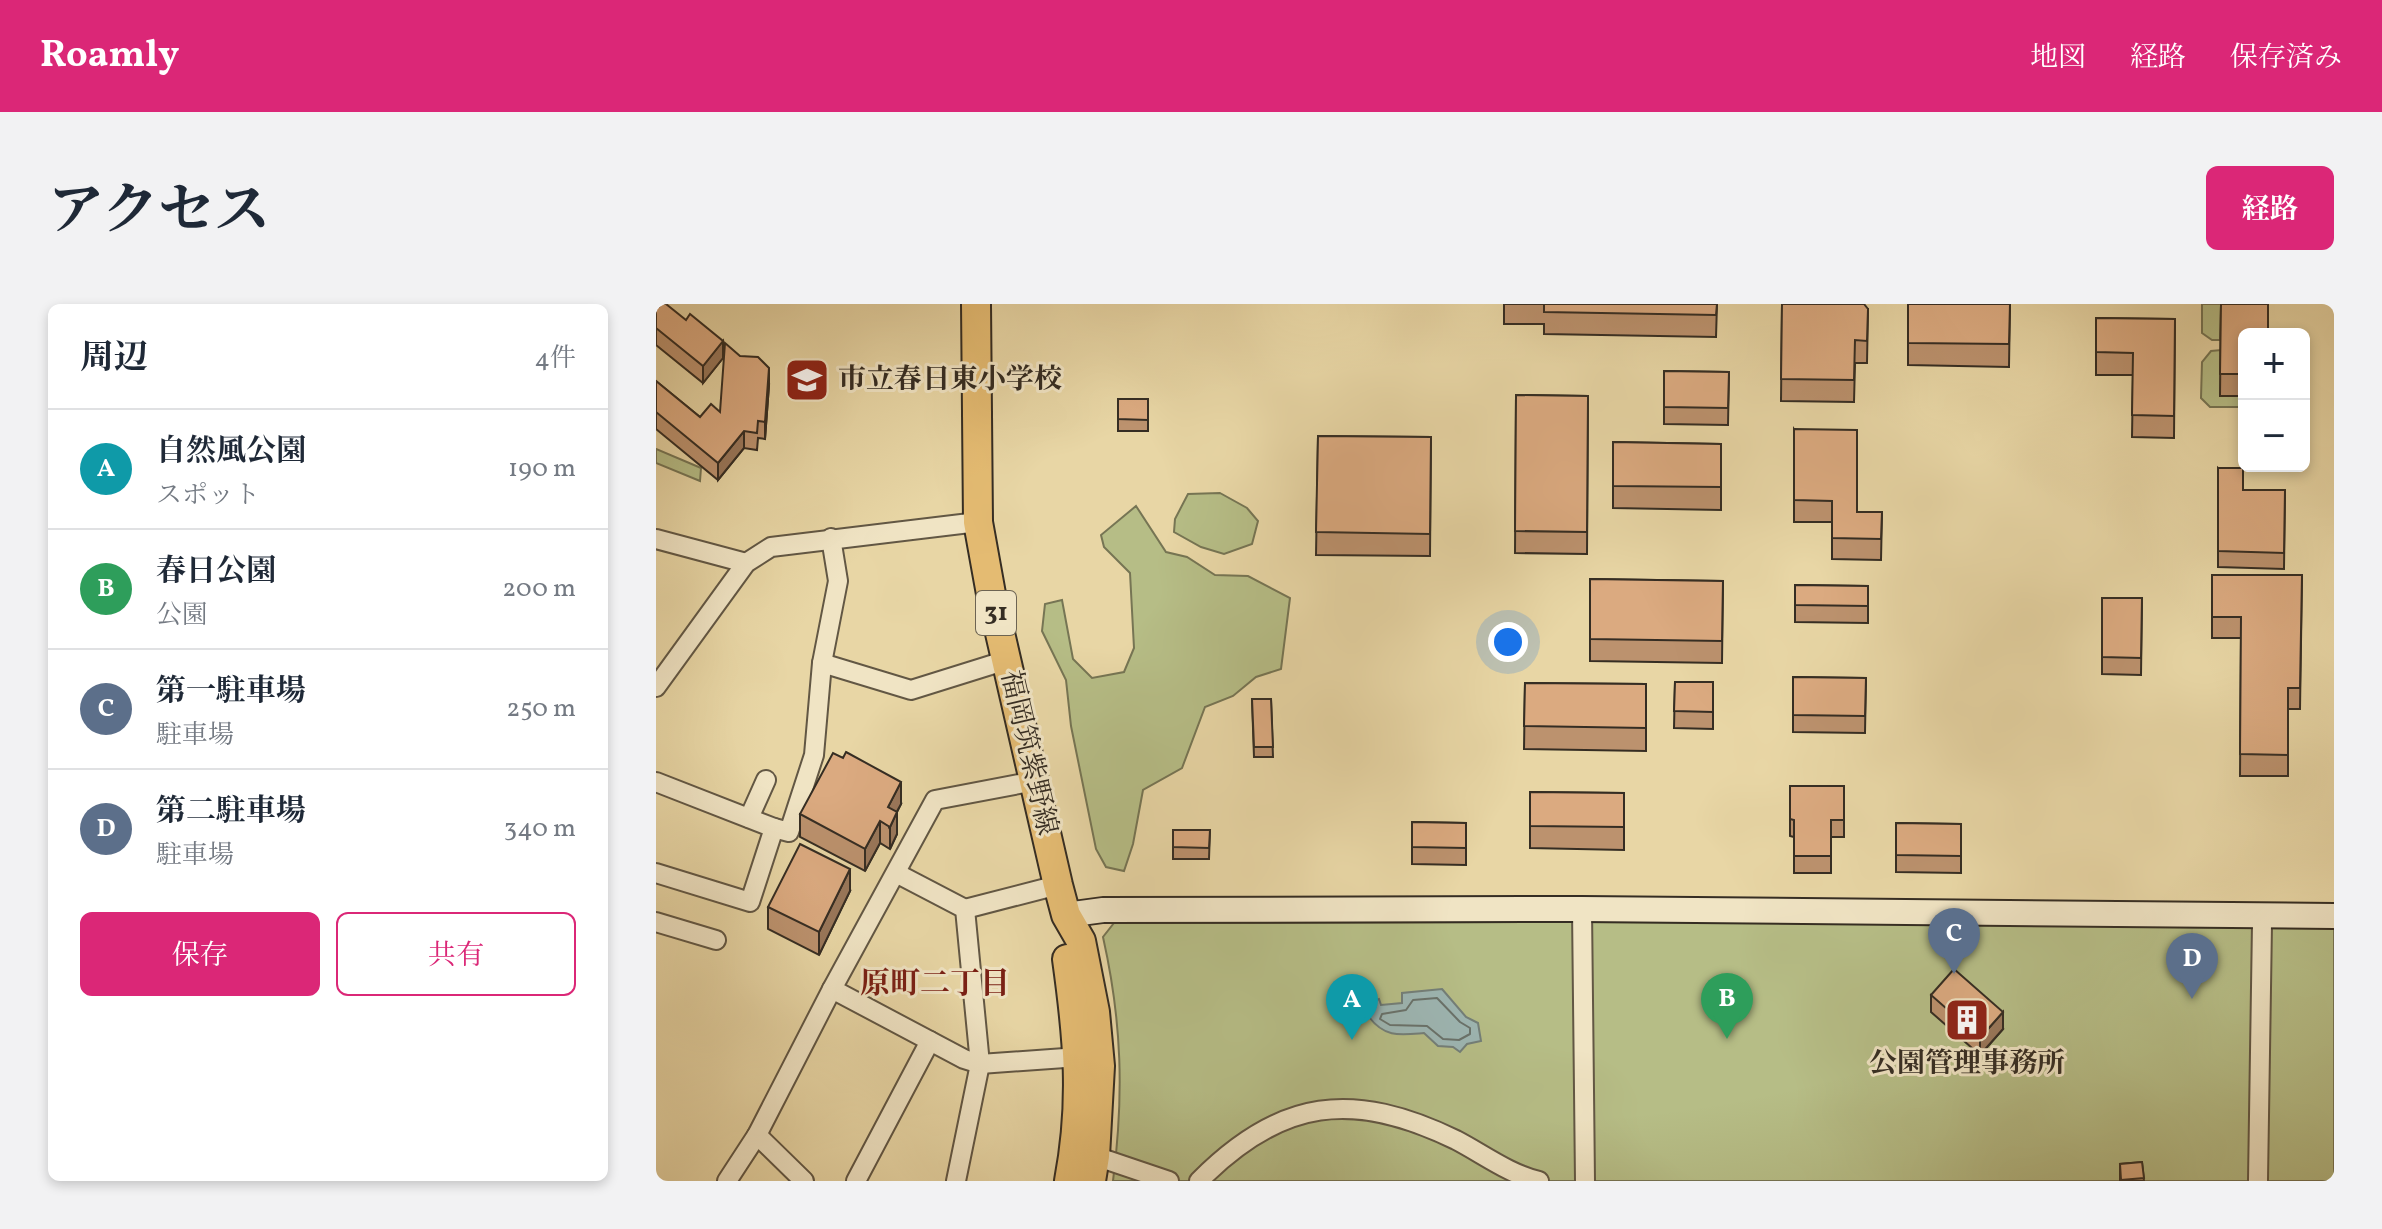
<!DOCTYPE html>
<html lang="ja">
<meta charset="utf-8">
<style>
:root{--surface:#fff;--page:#f2f2f3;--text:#1f2937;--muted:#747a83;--line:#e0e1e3;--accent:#db2777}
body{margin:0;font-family:Vollkorn,"Noto Serif JP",serif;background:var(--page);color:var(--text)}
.controls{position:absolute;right:24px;top:24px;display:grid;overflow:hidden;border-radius:12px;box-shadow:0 4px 12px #0003}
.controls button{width:72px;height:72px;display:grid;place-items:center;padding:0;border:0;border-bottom:2px solid var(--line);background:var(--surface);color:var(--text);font:40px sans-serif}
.you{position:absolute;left:852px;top:338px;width:28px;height:28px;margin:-20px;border:6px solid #fff;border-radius:50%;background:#1a73e8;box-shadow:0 0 0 12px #1a73e833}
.badge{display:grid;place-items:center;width:52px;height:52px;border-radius:50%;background:var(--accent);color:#fff;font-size:26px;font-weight:700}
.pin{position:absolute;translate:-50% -66px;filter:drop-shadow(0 2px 4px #0008)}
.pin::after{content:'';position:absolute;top:42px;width:28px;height:24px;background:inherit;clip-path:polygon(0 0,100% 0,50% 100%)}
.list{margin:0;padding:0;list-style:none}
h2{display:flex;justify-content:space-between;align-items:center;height:104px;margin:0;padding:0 32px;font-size:34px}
h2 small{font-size:26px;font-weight:400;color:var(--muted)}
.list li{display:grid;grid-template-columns:52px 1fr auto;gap:24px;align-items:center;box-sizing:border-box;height:120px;padding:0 32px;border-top:2px solid var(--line)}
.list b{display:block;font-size:30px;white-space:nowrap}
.list p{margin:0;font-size:26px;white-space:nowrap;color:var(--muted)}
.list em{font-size:26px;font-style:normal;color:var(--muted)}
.actions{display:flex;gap:16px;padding:24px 32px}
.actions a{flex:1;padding:18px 0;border:2px solid var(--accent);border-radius:12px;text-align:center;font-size:28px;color:var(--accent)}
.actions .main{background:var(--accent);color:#fff}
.map{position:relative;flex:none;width:1678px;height:877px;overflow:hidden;border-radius:12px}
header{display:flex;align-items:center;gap:48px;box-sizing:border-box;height:112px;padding:0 40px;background:var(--accent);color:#fff}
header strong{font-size:38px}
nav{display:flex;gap:44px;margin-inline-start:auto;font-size:28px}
.intro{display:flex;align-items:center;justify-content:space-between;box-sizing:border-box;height:192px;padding:0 48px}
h1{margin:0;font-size:56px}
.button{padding:20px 36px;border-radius:12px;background:var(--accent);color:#fff;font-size:28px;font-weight:700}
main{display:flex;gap:48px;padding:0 48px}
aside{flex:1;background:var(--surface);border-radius:12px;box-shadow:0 4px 12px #0003}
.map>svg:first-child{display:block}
.green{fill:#b6bd86;stroke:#767554;stroke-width:2}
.water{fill:#9db6b3;stroke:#737f79;stroke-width:2}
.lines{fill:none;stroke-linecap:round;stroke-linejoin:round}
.shore{stroke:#69726b;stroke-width:2}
.street-casing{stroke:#625744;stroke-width:22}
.secondary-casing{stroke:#352d23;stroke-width:28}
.primary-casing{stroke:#352d23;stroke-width:32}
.street{stroke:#f0e4c4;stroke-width:18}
.secondary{stroke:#f0e4c4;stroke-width:24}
.primary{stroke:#e4bb72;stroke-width:28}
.wall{fill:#bc926e;stroke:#352d23;stroke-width:2}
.shaded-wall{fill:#99775a;stroke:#352d23;stroke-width:2}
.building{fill:#dbaa80;stroke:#352d23;stroke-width:2}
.labels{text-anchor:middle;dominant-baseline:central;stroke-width:6;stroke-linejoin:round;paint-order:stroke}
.shield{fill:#f0e4c4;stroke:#6d6453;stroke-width:2}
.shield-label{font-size:26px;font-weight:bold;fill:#352d23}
.poi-label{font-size:28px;font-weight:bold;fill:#352d23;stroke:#f0e4c4;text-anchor:start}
.street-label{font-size:28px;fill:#352d23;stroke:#f0e4c4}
.neighbourhood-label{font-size:30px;font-weight:bold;fill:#7a1f14;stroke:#f0e4c4}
</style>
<header>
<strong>Roamly</strong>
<nav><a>地図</a><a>経路</a><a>保存済み</a></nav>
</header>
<div class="intro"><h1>アクセス</h1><a class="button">経路</a></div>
<main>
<aside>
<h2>周辺<small>4件</small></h2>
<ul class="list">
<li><span class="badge" style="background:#0f9aa8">A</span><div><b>自然風公園</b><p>スポット</p></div><em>190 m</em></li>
<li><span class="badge" style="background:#2e9e5b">B</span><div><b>春日公園</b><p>公園</p></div><em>200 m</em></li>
<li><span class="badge" style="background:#5c6f8a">C</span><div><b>第一駐車場</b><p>駐車場</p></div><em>250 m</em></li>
<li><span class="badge" style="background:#5c6f8a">D</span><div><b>第二駐車場</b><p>駐車場</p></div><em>340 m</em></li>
</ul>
<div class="actions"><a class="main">保存</a><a>共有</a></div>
</aside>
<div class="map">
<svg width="1678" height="877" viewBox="0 0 1678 877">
<rect width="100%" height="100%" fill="#e8d6a5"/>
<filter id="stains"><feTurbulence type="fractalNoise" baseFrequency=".0025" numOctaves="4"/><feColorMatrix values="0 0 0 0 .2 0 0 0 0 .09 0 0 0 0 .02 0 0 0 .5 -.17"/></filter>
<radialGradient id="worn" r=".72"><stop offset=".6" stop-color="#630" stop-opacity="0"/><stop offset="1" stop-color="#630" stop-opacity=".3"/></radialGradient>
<g class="green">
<path d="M1546 0H1565L1564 36H1556L1546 29Z"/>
<path d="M1565 46 1564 92H1588V103H1554L1545 94 1546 58 1555 47Z"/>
<path d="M0 145 45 164 44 177 0 159Z"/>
<path d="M564 189 591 204 602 217 596 240 568 250 545 243 518 228 519 215 532 190Z"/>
<path d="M480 202 510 248 531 253 559 271 592 272 634 294 625 365 600 373 577 392 549 403 526 464 487 486 477 540 468 567 450 563 440 545 415 422 410 376 386 327 389 300 406 296 417 355 436 374 468 368 478 344 474 269 448 243 445 231Z"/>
<path d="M914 618 1678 620V877H457C468 791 466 718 447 633L458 619Z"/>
</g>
<path class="water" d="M786 685 810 713 822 719 825 737 811 740 804 748 797 743 782 742 768 729C744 731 729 734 713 713L714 698 723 695 725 701 746 699V689Z"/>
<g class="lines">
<path class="shore" d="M781 694 804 718 814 724V730L803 736 787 735 771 722 734 721 724 715 726 710 750 706 757 696Z"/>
<g class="street-casing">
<g id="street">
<path d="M0 235 90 259"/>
<path d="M166 359 255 386 351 356"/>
<path d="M0 383 90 259 115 243 322 218"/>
<path d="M0 478 118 524 94 598 0 569"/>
<path d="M93 514 110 476"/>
<path d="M118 524 133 528 158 451 166 359 182 277 175 234"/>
<path d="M240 569 309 605 324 760 300 877"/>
<path d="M309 605 402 581"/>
<path d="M926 605 929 877"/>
<path d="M0 618 60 636"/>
<path d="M176 685 308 755 324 760 423 753"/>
<path d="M101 831 148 877"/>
<path d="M439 852 513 877"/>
<path d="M1602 876 1606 620"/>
<path d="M71 877 101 831 176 685 279 496 379 477"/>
<path d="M200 877 274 737"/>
<path d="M543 877C625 794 697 786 800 836 827 850 853 870 883 877"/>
</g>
</g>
<g class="secondary-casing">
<path id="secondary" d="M410 611 447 606 926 605 1678 612"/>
</g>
<g class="primary-casing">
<g id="primary">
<path d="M320 0 322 218 335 290 402 581 410 611 425 637 439 708 444 762 439 852 435 877"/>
<path d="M411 655C422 734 428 798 413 877"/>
</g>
</g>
<use href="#street" class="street"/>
<use href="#secondary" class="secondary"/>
<use href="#primary" class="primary"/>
</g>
<g class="wall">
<path d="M0 0 67 54 47 79 0 41Z"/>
<path d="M848 0H1061L1060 33 888 30V20H848Z"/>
<path d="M1126 0 1212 5 1211 59H1199L1198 98 1125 97Z"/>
<path d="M1252 0H1354L1353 63 1252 61Z"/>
<path d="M1565 0 1588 30V92H1564Z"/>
<path d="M1440 14 1519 15 1518 134 1476 133 1477 71H1440Z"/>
<path d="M1008 67 1073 68 1072 121 1008 120Z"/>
<path d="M0 77 44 113 64 108 113 81 109 135 102 134 101 146 88 144 62 176 0 125Z"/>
<path d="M860 91 932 92 931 250 859 249Z"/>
<rect x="462" y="95" width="30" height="32"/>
<path d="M1138 125 1201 208H1226L1225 256 1176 255V218H1138Z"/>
<path d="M662 132 775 133 774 252 660 251Z"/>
<path d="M957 138 1065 140V206L957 204Z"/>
<path d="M1562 164 1587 186H1629L1628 265 1562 263Z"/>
<path d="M1556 271H1646L1644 405H1632V472H1584L1585 334H1556Z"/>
<path d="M934 275 1067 277 1066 359 934 357Z"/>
<path d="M1139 281 1212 282V319L1139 318Z"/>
<path d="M1446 294H1486L1485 371 1446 370Z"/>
<path d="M1137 373 1210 374 1209 429 1137 428Z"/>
<path d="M1019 378H1057V425L1018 424Z"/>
<path d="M869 379 990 380V447L868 445Z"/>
<path d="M596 395H615L617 453H598Z"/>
<path d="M1134 482H1188V533H1175V569H1138V533L1134 532Z"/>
<path d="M874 488 968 489V546L874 544Z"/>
<path d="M245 500 241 508V530L234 545 224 539 209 567 144 533V510Z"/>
<path d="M756 518 810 519V561L756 560Z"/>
<path d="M1240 519 1305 520V569L1240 568Z"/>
<path d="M517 526H554L553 555H517Z"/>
<path d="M194 587 163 651 112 625V603Z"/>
<path d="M1275 691 1347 725 1324 751 1275 708Z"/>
<path d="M1486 858 1488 877H1464V860Z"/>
</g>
<g class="shaded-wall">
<path d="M67 37V54L47 79V62Z"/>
<path d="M113 64V81L109 135V118Z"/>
<path d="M88 127V144L62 176V159Z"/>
<path d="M245 478V500L233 522 232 503Z"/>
<path d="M241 508V530L234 545V523Z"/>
<path d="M224 517V539L209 567V545Z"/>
<path d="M194 565V587L163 651V628Z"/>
<path d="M1347 708V725L1324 751V734Z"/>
</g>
<g class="building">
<path d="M0 0H10L30 16 34 10 67 37 47 62 0 24Z"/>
<path d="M888 0H1061L1060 11 888 8Z"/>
<path d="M1126 0H1208L1212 5 1211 37 1199 36 1198 76 1125 75Z"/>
<path d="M1252 0H1354L1353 40 1252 39Z"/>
<path d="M1565 0H1612V30H1588V70H1564Z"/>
<path d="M1440 14 1519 15 1518 112 1476 111 1477 49 1440 48Z"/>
<path d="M69 39 84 52 102 53 113 64 109 118 102 117 101 129 88 127 62 159 0 108V77L44 113 55 100 64 108Z"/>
<path d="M1008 67 1073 68 1072 104 1008 103Z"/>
<path d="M860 91 932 92 931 228 859 227Z"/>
<path d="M462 95H492V116L462 115Z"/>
<path d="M1138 125 1201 126V208H1226L1225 235 1176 234V197L1138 196Z"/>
<path d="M662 132 775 133 774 230 660 228Z"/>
<path d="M957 138 1065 140V183L957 182Z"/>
<path d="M1562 164H1587V186H1629L1628 249 1562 247Z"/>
<path d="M1556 271H1646L1644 384H1632V451L1584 450 1585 313H1556Z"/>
<path d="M934 275 1067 277 1066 337 934 335Z"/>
<path d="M1139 281 1212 282V302L1139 301Z"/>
<path d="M1446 294H1486L1485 354 1446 353Z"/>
<path d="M1137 373 1210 374 1209 412 1137 411Z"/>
<path d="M1019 378H1057V408L1018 407Z"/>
<path d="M869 379 990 380V424L868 422Z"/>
<path d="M596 395H615L617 443H598Z"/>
<path d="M190 448 245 478 232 503 241 508 234 523 224 517 209 545 144 510 177 449 187 454Z"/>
<path d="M1134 482H1188V516H1175V552H1138V516L1134 515Z"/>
<path d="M874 488 968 489V523L874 522Z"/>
<path d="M756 518 810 519V544L756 543Z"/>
<path d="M1240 519 1305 520V552L1240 551Z"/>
<path d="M517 526H554L553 544 517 543Z"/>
<path d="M144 540 194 565 163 628 112 603Z"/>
<path d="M1298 665 1347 708 1324 734 1275 691Z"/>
<path d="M1486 858 1488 874 1465 876 1464 860Z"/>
</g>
<defs>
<g id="school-square" transform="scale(2.3)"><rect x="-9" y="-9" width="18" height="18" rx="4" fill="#8f2418" stroke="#f0e4c4"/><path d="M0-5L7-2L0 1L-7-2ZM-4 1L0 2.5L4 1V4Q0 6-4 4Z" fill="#fff"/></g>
<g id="building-square" transform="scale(2.3)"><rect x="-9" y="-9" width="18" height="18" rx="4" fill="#8f2418" stroke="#f0e4c4"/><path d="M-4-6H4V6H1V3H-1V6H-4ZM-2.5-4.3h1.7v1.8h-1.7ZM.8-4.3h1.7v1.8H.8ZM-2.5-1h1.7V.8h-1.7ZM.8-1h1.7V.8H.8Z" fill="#fff"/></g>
</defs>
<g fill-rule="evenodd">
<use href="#school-square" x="151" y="76"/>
<use href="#building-square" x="1311" y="716"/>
</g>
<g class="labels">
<rect class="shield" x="320" y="287" width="40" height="44" rx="6"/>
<g class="shield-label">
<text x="340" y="309">31</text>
</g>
<g class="poi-label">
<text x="182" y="76">市立春日東小学校</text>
<text x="1311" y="760" text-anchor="middle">公園管理事務所</text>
</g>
<g class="street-label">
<text transform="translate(372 449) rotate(77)">福岡筑紫野線</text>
</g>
<g class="neighbourhood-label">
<text x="279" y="681">原町二丁目</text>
</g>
</g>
<rect width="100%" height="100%" filter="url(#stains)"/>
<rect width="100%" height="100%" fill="url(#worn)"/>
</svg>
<div class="controls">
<button>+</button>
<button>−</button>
</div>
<div class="you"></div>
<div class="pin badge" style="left:696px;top:736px;background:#0f9aa8">A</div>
<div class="pin badge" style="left:1071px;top:735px;background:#2e9e5b">B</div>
<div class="pin badge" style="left:1298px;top:670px;background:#5c6f8a">C</div>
<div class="pin badge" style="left:1536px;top:695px;background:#5c6f8a">D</div>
</div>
</main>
